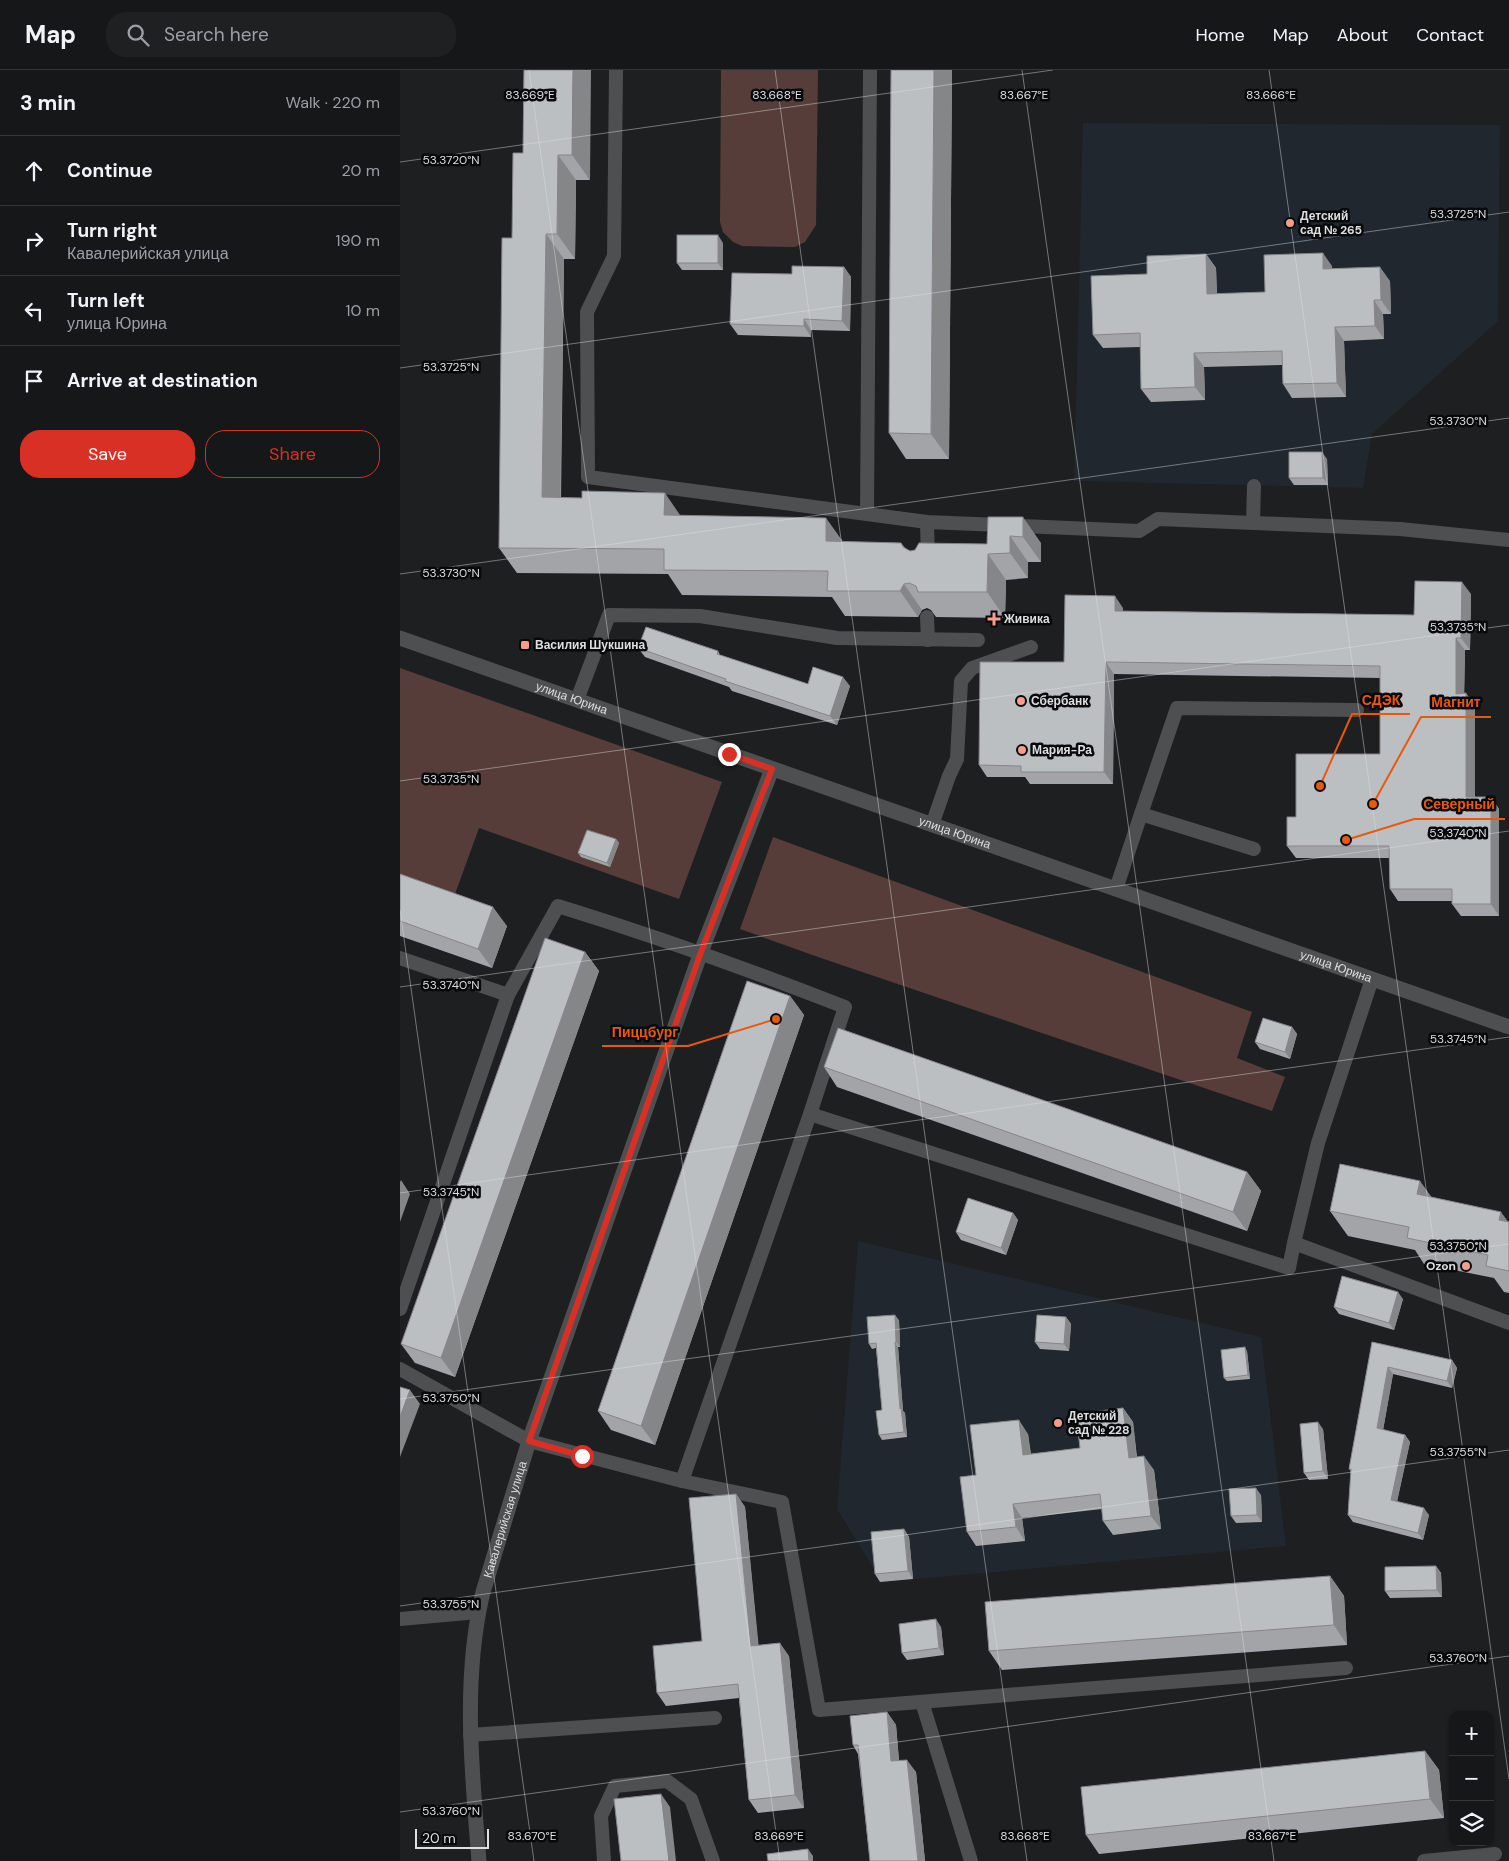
<!DOCTYPE html>
<meta charset="utf-8">
<style>
:root{--surface:#161719;--page:#1f2022;--text:#f1f3f6;--muted:#9e9fa2;--line:#353638;--accent:#d93025}
body{margin:0;font-family:"DM Sans",sans-serif;background:var(--page);color:var(--text)}
.controls{position:absolute;right:15px;bottom:15px;display:grid;overflow:hidden;border-radius:10px;box-shadow:0 1px 4px #0004}
.controls button{width:45px;height:45px;display:grid;place-items:center;padding:0;border:0;border-bottom:1px solid var(--line);background:var(--surface);color:var(--text);font:25px sans-serif}
.scale{position:absolute;left:15px;bottom:12px;width:74px;box-sizing:border-box;padding-left:5px;border:2px solid #dedfe1;border-top:0;font-size:14px;line-height:18px;white-space:nowrap;color:#dedfe1;-webkit-text-stroke:4px #08090a;paint-order:stroke}
.stop{position:absolute;width:15px;height:15px;margin:-11px;border:4px solid #d93025;border-radius:50%;background:#fff}
.stop.end{background:#d93025;border-color:#fff;box-shadow:0 1px 5px #0008}
.list{margin:0;padding:0;list-style:none}
h2{display:flex;justify-content:space-between;align-items:center;height:65px;margin:0;padding:0 20px;font-size:21px}
h2 small{font-size:16px;font-weight:400;color:var(--muted)}
.list li{display:grid;grid-template-columns:32px 1fr auto;gap:15px;align-items:center;box-sizing:border-box;height:70px;padding:0 20px;border-top:1px solid var(--line)}
.list b{display:block;font-size:19px;white-space:nowrap}
.list p{margin:0;font-size:16px;white-space:nowrap;color:var(--muted)}
.list em{font-size:16px;font-style:normal;color:var(--muted)}
.actions{display:flex;gap:10px;padding:15px 20px}
.actions a{flex:1;padding:11px 0;border:1px solid var(--accent);border-radius:20px;text-align:center;font-size:18px;color:var(--accent)}
.actions .main{background:var(--accent);color:#fff}
.icon{flex:none;width:28px;height:28px;fill:none;stroke:currentColor;stroke-width:2;stroke-linecap:round;stroke-linejoin:round}
.map{position:relative;flex:none;width:1109px;height:1791px;overflow:hidden}
header{display:flex;align-items:center;gap:30px;box-sizing:border-box;height:70px;padding:0 25px;background:var(--surface);border-bottom:1px solid var(--line)}
header strong{font-size:24px}
nav{display:flex;gap:28px;margin-inline-start:auto;font-size:18px}
.search{width:350px;height:45px;background:var(--page);display:flex;align-items:center;gap:12px;box-sizing:border-box;padding:0 18px;border-radius:20px;color:var(--muted);font-size:19px}
main{display:flex}
aside{flex:1;background:var(--surface)}
.map>svg:first-child{display:block}
.built{fill:#21272e}
.green{fill:#563d39}
.lines{fill:none;stroke-linecap:round;stroke-linejoin:round}
.service{stroke:#4e4f51;stroke-width:14}
.minor{stroke:#4e4f51;stroke-width:15}
.tertiary{stroke:#4e4f51;stroke-width:15}
.wall{fill:#a2a4a7}
.shaded-wall{fill:#848688}
.building{fill:#bcbfc2;stroke:#848688}
.route{stroke:#d93025;stroke-width:6}
.ticks{fill:none;stroke:#dedfe1;stroke-width:1;stroke-opacity:0.45}
.poi-dot{fill:#f59d8f;stroke:#08090a;stroke-width:2}
.labels{text-anchor:middle;dominant-baseline:central;stroke-width:5;stroke-linejoin:round;paint-order:stroke}
.poi-label{font-size:12px;font-weight:bold;fill:#dedfe1;stroke:#08090a;text-anchor:start}
.street-label{font-size:12px;fill:#dedfe1;stroke:#08090a}
.ticks-label{font-size:12px;text-anchor:middle;fill:#dedfe1;stroke:#08090a;stroke-width:5;stroke-linejoin:round;paint-order:stroke}
.leader{fill:none;stroke:#e8590c;stroke-width:2}
.callout-dot{fill:#e8590c;stroke:#08090a;stroke-width:2}
.callout-label{font-size:14px;text-anchor:middle;font-weight:bold;fill:#e8590c;stroke:#08090a;stroke-width:5;stroke-linejoin:round;paint-order:stroke}
</style>
<header>
<strong>Map</strong>
<div class="search"><svg class="icon" aria-label="search" viewBox="0 0 24 24"><circle cx="10" cy="10" r="6"/><path d="M15 15l6 6"/></svg>Search here</div>
<nav><a>Home</a><a>Map</a><a>About</a><a>Contact</a></nav>
</header>
<main>
<aside>
<h2>3 min<small>Walk · 220 m</small></h2>
<ul class="list">
<li><svg class="icon" aria-label="ahead" viewBox="0 0 24 24"><path d="M12 20V5M6 11l6-6 6 6"/></svg><div><b>Continue</b></div><em>20 m</em></li>
<li><svg class="icon" aria-label="right" viewBox="0 0 24 24"><path d="M7 20v-9h11M14 6l5 5-5 5"/></svg><div><b>Turn right</b><p>Кавалерийская улица</p></div><em>190 m</em></li>
<li><svg class="icon" aria-label="left" viewBox="0 0 24 24"><path d="M17 20v-9H6M10 6l-5 5 5 5"/></svg><div><b>Turn left</b><p>улица Юрина</p></div><em>10 m</em></li>
<li><svg class="icon" aria-label="arrive" viewBox="0 0 24 24"><path d="M6 21V4h12l-3 4 3 4H6"/></svg><div><b>Arrive at destination</b></div></li>
</ul>
<div class="actions"><a class="main">Save</a><a>Share</a></div>
</aside>
<div class="map">
<svg width="1109" height="1791" viewBox="0 0 1109 1791">
<rect width="100%" height="100%" fill="#1d1f21"/>
<g class="built">
<path d="M683 53 1100 55 1098 251 972 364 963 418 674 411Z"/>
<path d="M458 1171 861 1267 886 1476 482 1512 437 1439Z"/>
</g>
<g class="green">
<path d="M321 0H418L416 155 405 172 395 177 342 176 333 172 323 162 320 152Z"/>
<path d="M0 598 322 712 279 829 79 758 55 824 0 804Z"/>
<path d="M373 767 852 942 837 988 885 1007 872 1041 418 887 340 859Z"/>
</g>
<g class="lines">
<g class="service">
<path d="M216 0 214 186 187 242 188 407 527 452 739 461 758 449 1000 459 1109 470"/>
<path d="M467 444 470 0"/>
<path d="M527 452 528 490"/>
<path d="M853 453 854 416"/>
<path d="M527 547 528 570"/>
<path d="M177 630 209 545 300 546 437 568 578 570"/>
<path d="M741 744 777 638 957 640"/>
<path d="M532 755 549 706 557 689 561 611 572 598 631 577"/>
<path d="M716 819 741 744 854 779"/>
<path d="M0 888 108 925 158 836C255 866 350 900 445 937L410 1044 889 1198 894 1173"/>
<path d="M972 909 918 1073 894 1173 1109 1253"/>
<path d="M0 1239 108 925"/>
<path d="M0 1299 129 1371 282 1411 382 1432 419 1640 946 1598"/>
<path d="M282 1411 410 1044"/>
<path d="M0 1549 78 1542"/>
<path d="M522 1632 571 1791"/>
<path d="M70 1665 315 1648"/>
<path d="M204 1791 201 1746 215 1716 267 1711 291 1729 313 1791"/>
<path d="M1024 1791 1095 1784"/>
</g>
<path class="minor" id="s1" d="M79 1791C72 1701 62 1610 83 1522L129 1371 301 882 372 699"/>
<path class="tertiary" id="s2" d="M0 568 1109 957"/>
</g>
<g class="wall">
<path d="M124 0 190 110H176L175 189H164L161 428 281 446 443 472 501 473 506 479 510 481 587 474 588 447 641 473V492H628V508L606 510 605 548 536 547 531 540 527 538 522 540 518 547 445 546 432 527 282 525 268 504 117 503 99 478 112 168 123 83Z"/>
<path d="M491 0H552L549 389H506L489 363Z"/>
<path d="M323 173V200H282L277 193Z"/>
<path d="M806 184 816 198 817 224 865 222 932 196V199L990 211 991 244H983L984 269 944 271 946 327 892 328 883 314 882 295 804 297 805 330 751 332 741 319 740 277 703 278 693 265 747 204Z"/>
<path d="M444 197 451 207 450 261 411 260V267L338 265 330 254 392 204Z"/>
<path d="M927 389 928 415H894L889 408Z"/>
<path d="M1071 524 1070 580H1065L1064 624 1075 635V727H1091L1099 739V846H1061L1052 834V831H998L990 819 989 788H896L887 776 896 747 980 684V608L714 604 713 714H630L625 707H587L579 695 664 592 723 538V541L1014 545Z"/>
<path d="M238 578 318 581 320 585 408 614 450 616 437 655 332 621 329 617 245 587Z"/>
<path d="M216 769 219 773 210 797 181 787 178 783Z"/>
<path d="M0 804 107 856 92 898 0 866Z"/>
<path d="M185 882 199 901 55 1307 15 1293 1 1274Z"/>
<path d="M390 926 404 945 255 1375 211 1360 198 1341Z"/>
<path d="M892 957 897 964 890 989 860 979 855 972Z"/>
<path d="M424 997 847 1102 861 1121 847 1161 437 1017Z"/>
<path d="M1032 1127 1109 1152V1223L1104 1222 1094 1208 1024 1194 1015 1180 948 1166 930 1141Z"/>
<path d="M613 1143 618 1150 606 1185 561 1170 556 1162Z"/>
<path d="M1003 1229 994 1260 939 1244 934 1237Z"/>
<path d="M666 1247 671 1254 669 1281 640 1279 635 1272Z"/>
<path d="M499 1250 500 1277H498L503 1341 505 1343 507 1367 482 1370 479 1365 482 1340 476 1278 472 1279 469 1274Z"/>
<path d="M972 1272 1052 1290 1057 1298 1052 1318 993 1304 983 1360 1005 1365 1010 1372 997 1431 1029 1445 1023 1470 953 1452 948 1445 951 1401 949 1399Z"/>
<path d="M847 1281 850 1309 827 1311 824 1308Z"/>
<path d="M723 1338 733 1352 737 1387 754 1400 761 1459 713 1465 703 1451 702 1439 622 1448 625 1471 576 1476 567 1462 576 1405 628 1364 631 1384 680 1378Z"/>
<path d="M923 1359 928 1409 909 1410 904 1403Z"/>
<path d="M336 1424 345 1437 358 1575 389 1586 404 1738 358 1743 349 1730 339 1628 266 1636 257 1623 302 1571Z"/>
<path d="M861 1425 862 1452 836 1453 831 1446Z"/>
<path d="M504 1459 509 1467 513 1509 480 1512 475 1504Z"/>
<path d="M1036 1496 1041 1503 1042 1527 990 1528 985 1521Z"/>
<path d="M930 1506 944 1526 947 1575 602 1600 589 1581Z"/>
<path d="M541 1557 544 1585 507 1590 502 1583Z"/>
<path d="M487 1642 496 1655 499 1690 516 1702 525 1791H470L458 1684 453 1675Z"/>
<path d="M1025 1681 1039 1700 1044 1748 699 1784 686 1765Z"/>
</g>
<g class="shaded-wall">
<path d="M173 0H191L190 110 172 85Z"/>
<path d="M534 0H552L549 389 531 364Z"/>
<path d="M158 85 176 110 175 189 157 164Z"/>
<path d="M146 164 164 189 160 453 142 427Z"/>
<path d="M318 165 323 173V200L318 193Z"/>
<path d="M923 183 932 196 933 213 923 199Z"/>
<path d="M806 184 816 198 817 238 807 224Z"/>
<path d="M444 197 451 207 450 261 442 251Z"/>
<path d="M980 197 990 211 991 244 981 230Z"/>
<path d="M974 230 983 244 984 269 975 256Z"/>
<path d="M404 249 411 260V267L404 256Z"/>
<path d="M935 257 944 271 946 327 937 313Z"/>
<path d="M794 283 804 297 805 330 795 317Z"/>
<path d="M922 382 927 389 928 415 923 408Z"/>
<path d="M265 423 282 448 264 445Z"/>
<path d="M623 447 641 473V492L623 467Z"/>
<path d="M426 448 444 473 426 471Z"/>
<path d="M610 466 628 492V508L610 483Z"/>
<path d="M588 484 606 510 605 548 587 522Z"/>
<path d="M1062 512 1071 524 1070 580 1061 568Z"/>
<path d="M504 514 522 540 518 547 500 521Z"/>
<path d="M715 526 723 538V553L715 541Z"/>
<path d="M1056 568 1065 580 1064 635 1056 624Z"/>
<path d="M706 592 714 604 713 714 704 702Z"/>
<path d="M443 607 450 616 437 655 430 646Z"/>
<path d="M1066 623 1075 635V739L1066 727Z"/>
<path d="M1091 727 1099 739V846L1091 834Z"/>
<path d="M216 769 219 773 210 797 207 793Z"/>
<path d="M93 837 107 856 92 898 78 879Z"/>
<path d="M185 882 199 901 55 1307 41 1288Z"/>
<path d="M390 926 404 945 255 1375 241 1356Z"/>
<path d="M892 957 897 964 890 989 885 982Z"/>
<path d="M847 1102 861 1121 847 1161 833 1142Z"/>
<path d="M1 1110 10 1124 0 1152V1112Z"/>
<path d="M1020 1111 1038 1136 1017 1124Z"/>
<path d="M1101 1142 1109 1153 1099 1150Z"/>
<path d="M613 1143 618 1150 606 1185 601 1178Z"/>
<path d="M998 1222 1003 1229 994 1260 989 1253Z"/>
<path d="M495 1245 499 1250 500 1277 496 1272Z"/>
<path d="M666 1247 671 1254 669 1281 664 1274Z"/>
<path d="M495 1272 498 1277 503 1341 505 1343 507 1367 504 1362 500 1339Z"/>
<path d="M845 1277 847 1281 850 1309 848 1305Z"/>
<path d="M1052 1290 1057 1298 1052 1318 1047 1311Z"/>
<path d="M988 1297 993 1304 982 1366 977 1358Z"/>
<path d="M10 1320 20 1334 0 1387V1347Z"/>
<path d="M723 1338 733 1352 738 1402 729 1388Z"/>
<path d="M619 1350 628 1364 632 1399 623 1385Z"/>
<path d="M918 1352 923 1359 928 1409 923 1401Z"/>
<path d="M1005 1365 1010 1372 996 1437 991 1430Z"/>
<path d="M744 1386 754 1400 761 1459 751 1446Z"/>
<path d="M856 1418 861 1425 862 1452 857 1445Z"/>
<path d="M336 1424 345 1437 360 1589 351 1576Z"/>
<path d="M613 1434 622 1448 625 1471 616 1457Z"/>
<path d="M1024 1438 1029 1445 1023 1470 1018 1463Z"/>
<path d="M504 1459 509 1467 513 1509 508 1501Z"/>
<path d="M1036 1496 1041 1503 1042 1527 1037 1520Z"/>
<path d="M930 1506 944 1526 947 1575 934 1555Z"/>
<path d="M536 1549 541 1557 544 1585 539 1578Z"/>
<path d="M380 1573 389 1586 404 1738 395 1725Z"/>
<path d="M487 1642 496 1655 500 1704 491 1691Z"/>
<path d="M1025 1681 1039 1700 1044 1748 1030 1729Z"/>
<path d="M507 1690 516 1702 525 1791H518Z"/>
<path d="M261 1724 270 1737 276 1791H269Z"/>
<path d="M408 1779 413 1786V1791H409Z"/>
</g>
<g class="building">
<path d="M124 0H173L172 85H158L157 164H146L142 427 182 428V421L265 423 264 445 426 448V471L501 473 503 477 510 481 515 480 519 473 587 474 588 447H623V467L610 466V483L588 484 587 522H518L516 516 509 513 504 514 500 521H427L428 501 264 500V479L99 478 102 168H112L113 83H123Z"/>
<path d="M491 0H534L531 364 489 363Z"/>
<rect x="277" y="165" width="41" height="28"/>
<path d="M923 183V199L980 197 981 230H974L975 256 935 257 937 313 883 314 882 281 794 283 795 317 741 319 740 263 693 265 691 206 747 204V186L806 184 807 224 865 222 864 185Z"/>
<path d="M392 196 444 197 442 251 404 249V256L330 254 332 203 392 204Z"/>
<path d="M889 382H922L923 408H889Z"/>
<path d="M1015 511 1062 512 1061 568H1056V624L1066 623V727H1091V834H1052V819H990L989 776H887V747H896V684H980V596L706 592 704 702H621V696L579 695 580 592H664L665 525 715 526V541L1014 545Z"/>
<path d="M246 557 318 581 317 584 408 614 413 597 443 607 430 646 325 611 326 609 238 578Z"/>
<path d="M187 760 216 769 207 793 178 783Z"/>
<path d="M0 804 93 837 78 879 0 851Z"/>
<path d="M145 868 185 882 41 1288 1 1274Z"/>
<path d="M347 911 390 926 241 1356 198 1341Z"/>
<path d="M863 948 892 957 885 982 855 972Z"/>
<path d="M438 958 847 1102 833 1142 424 997Z"/>
<path d="M940 1094 1020 1111 1017 1124 1101 1142 1099 1150 1109 1152V1201L1086 1196 1088 1185 1007 1168 1009 1157 930 1141Z"/>
<path d="M568 1128 613 1143 601 1178 556 1162Z"/>
<path d="M942 1206 998 1222 989 1253 934 1237Z"/>
<path d="M495 1245 496 1272H495L500 1339 501 1338 504 1362 479 1365 476 1341 482 1340 476 1273 469 1274 467 1247Z"/>
<path d="M637 1245 666 1247 664 1274 635 1272Z"/>
<path d="M972 1272 1052 1290 1047 1311 988 1297 977 1358 1005 1365 991 1430 1024 1438 1018 1463 948 1445 951 1399H949Z"/>
<path d="M845 1277 848 1305 824 1308 821 1280Z"/>
<path d="M0 1317 10 1320 0 1347Z"/>
<path d="M723 1338 729 1388 744 1386 751 1446 703 1451 700 1424 613 1434 616 1457 567 1462 560 1407 576 1405 570 1355 619 1350 623 1385 680 1378 676 1344Z"/>
<path d="M918 1352 923 1401 904 1403 900 1354Z"/>
<path d="M856 1418 857 1445 831 1446 829 1419Z"/>
<path d="M336 1424 351 1576 380 1573 395 1725 349 1730 338 1614 257 1623 253 1576 302 1571 289 1428Z"/>
<path d="M504 1459 508 1501 475 1504 471 1462Z"/>
<path d="M1036 1496 1037 1520 985 1521V1497Z"/>
<path d="M930 1506 934 1555 589 1581 585 1532Z"/>
<path d="M536 1549 539 1578 502 1583 499 1554Z"/>
<path d="M487 1642 491 1691 507 1690 518 1791H470L458 1675H453L450 1646Z"/>
<path d="M1025 1681 1030 1729 686 1765 681 1717Z"/>
<path d="M261 1724 269 1791H221L214 1729Z"/>
<path d="M408 1779 409 1791H368L367 1784Z"/>
</g>
<g class="lines">
<path class="route" d="M182 1386 129 1371 301 882 372 699 329 684"/>
</g>
<path class="ticks" d="M129 0 380 1791M375 0 627 1791M622 0 874 1791M869 0 1109 1709M0 92 653 0M0 298 1109 142M0 504 1109 348M0 711 1109 555M0 840 134 1791M0 917 1109 761M0 1123 1109 967M0 1329 1109 1174M0 1536 1109 1380M0 1742 1109 1586"/>
<g class="poi-dot">
<circle cx="890" cy="153" r="5"/>
<path d="M591.5 541.5h5v5h5v5h-5v5h-5v-5h-5v-5h5z"/>
<rect x="120" y="570" width="10" height="10" rx="2.5"/>
<circle cx="621" cy="631" r="5"/>
<circle cx="622" cy="680" r="5"/>
<circle cx="1066" cy="1196" r="5"/>
<circle cx="658" cy="1353" r="5"/>
</g>
<g class="labels">
<g class="poi-label">
<text x="900" y="146">Детский<tspan x="900" dy="14">сад № 265</tspan></text>
<text x="604" y="549">Живика</text>
<text x="135" y="575">Василия Шукшина</text>
<text x="631" y="631">Сбербанк</text>
<text x="632" y="680">Мария-Ра</text>
<text x="1056" y="1196" text-anchor="end">Ozon</text>
<text x="668" y="1346">Детский<tspan x="668" dy="14">сад № 228</tspan></text>
</g>
<g class="street-label">
<text stroke="none"><textPath href="#s2" startOffset="182">улица Юрина</textPath></text>
<text stroke="none"><textPath href="#s2" startOffset="588">улица Юрина</textPath></text>
<text stroke="none"><textPath href="#s2" startOffset="992">улица Юрина</textPath></text>
<text stroke="none"><textPath href="#s1" startOffset="346">Кавалерийская улица</textPath></text>
</g>
</g>
<g class="ticks-label">
<text x="130" y="29">83.669°E</text>
<text x="377" y="29">83.668°E</text>
<text x="624" y="29">83.667°E</text>
<text x="871" y="29">83.666°E</text>
<text x="51" y="94">53.3720°N</text>
<text x="1058" y="148">53.3725°N</text>
<text x="51" y="301">53.3725°N</text>
<text x="1058" y="355">53.3730°N</text>
<text x="51" y="507">53.3730°N</text>
<text x="1058" y="561">53.3735°N</text>
<text x="51" y="713">53.3735°N</text>
<text x="1058" y="767">53.3740°N</text>
<text x="51" y="919">53.3740°N</text>
<text x="1058" y="973">53.3745°N</text>
<text x="51" y="1126">53.3745°N</text>
<text x="1058" y="1180">53.3750°N</text>
<text x="51" y="1332">53.3750°N</text>
<text x="1058" y="1386">53.3755°N</text>
<text x="51" y="1538">53.3755°N</text>
<text x="1058" y="1592">53.3760°N</text>
<text x="51" y="1745">53.3760°N</text>
<text x="132" y="1770">83.670°E</text>
<text x="379" y="1770">83.669°E</text>
<text x="625" y="1770">83.668°E</text>
<text x="872" y="1770">83.667°E</text>
</g>
<path class="leader" d="M920 716L952 644H1010M973 734L1021 647H1091M946 770L1014 749H1105M376 949L288 976H202"/>
<g class="callout-dot">
<circle cx="920" cy="716" r="5"/>
<circle cx="973" cy="734" r="5"/>
<circle cx="946" cy="770" r="5"/>
<circle cx="376" cy="949" r="5"/>
</g>
<g class="callout-label">
<text x="981" y="635">СДЭК</text>
<text x="1056" y="637">Магнит</text>
<text x="1059" y="739">Северный</text>
<text x="245" y="967">Пиццбург</text>
</g>
</svg>
<div class="controls">
<button>+</button>
<button>−</button>
<button><svg class="icon" aria-label="layers" viewBox="0 0 24 24"><path d="M12 4l9 5-9 5-9-5zM3 14l9 5 9-5"/></svg></button>
</div>
<div class="scale">20 m</div>
<div class="stop" style="left:182px;top:1386px"></div>
<div class="stop end" style="left:329px;top:684px"></div>
</div>
</main>
